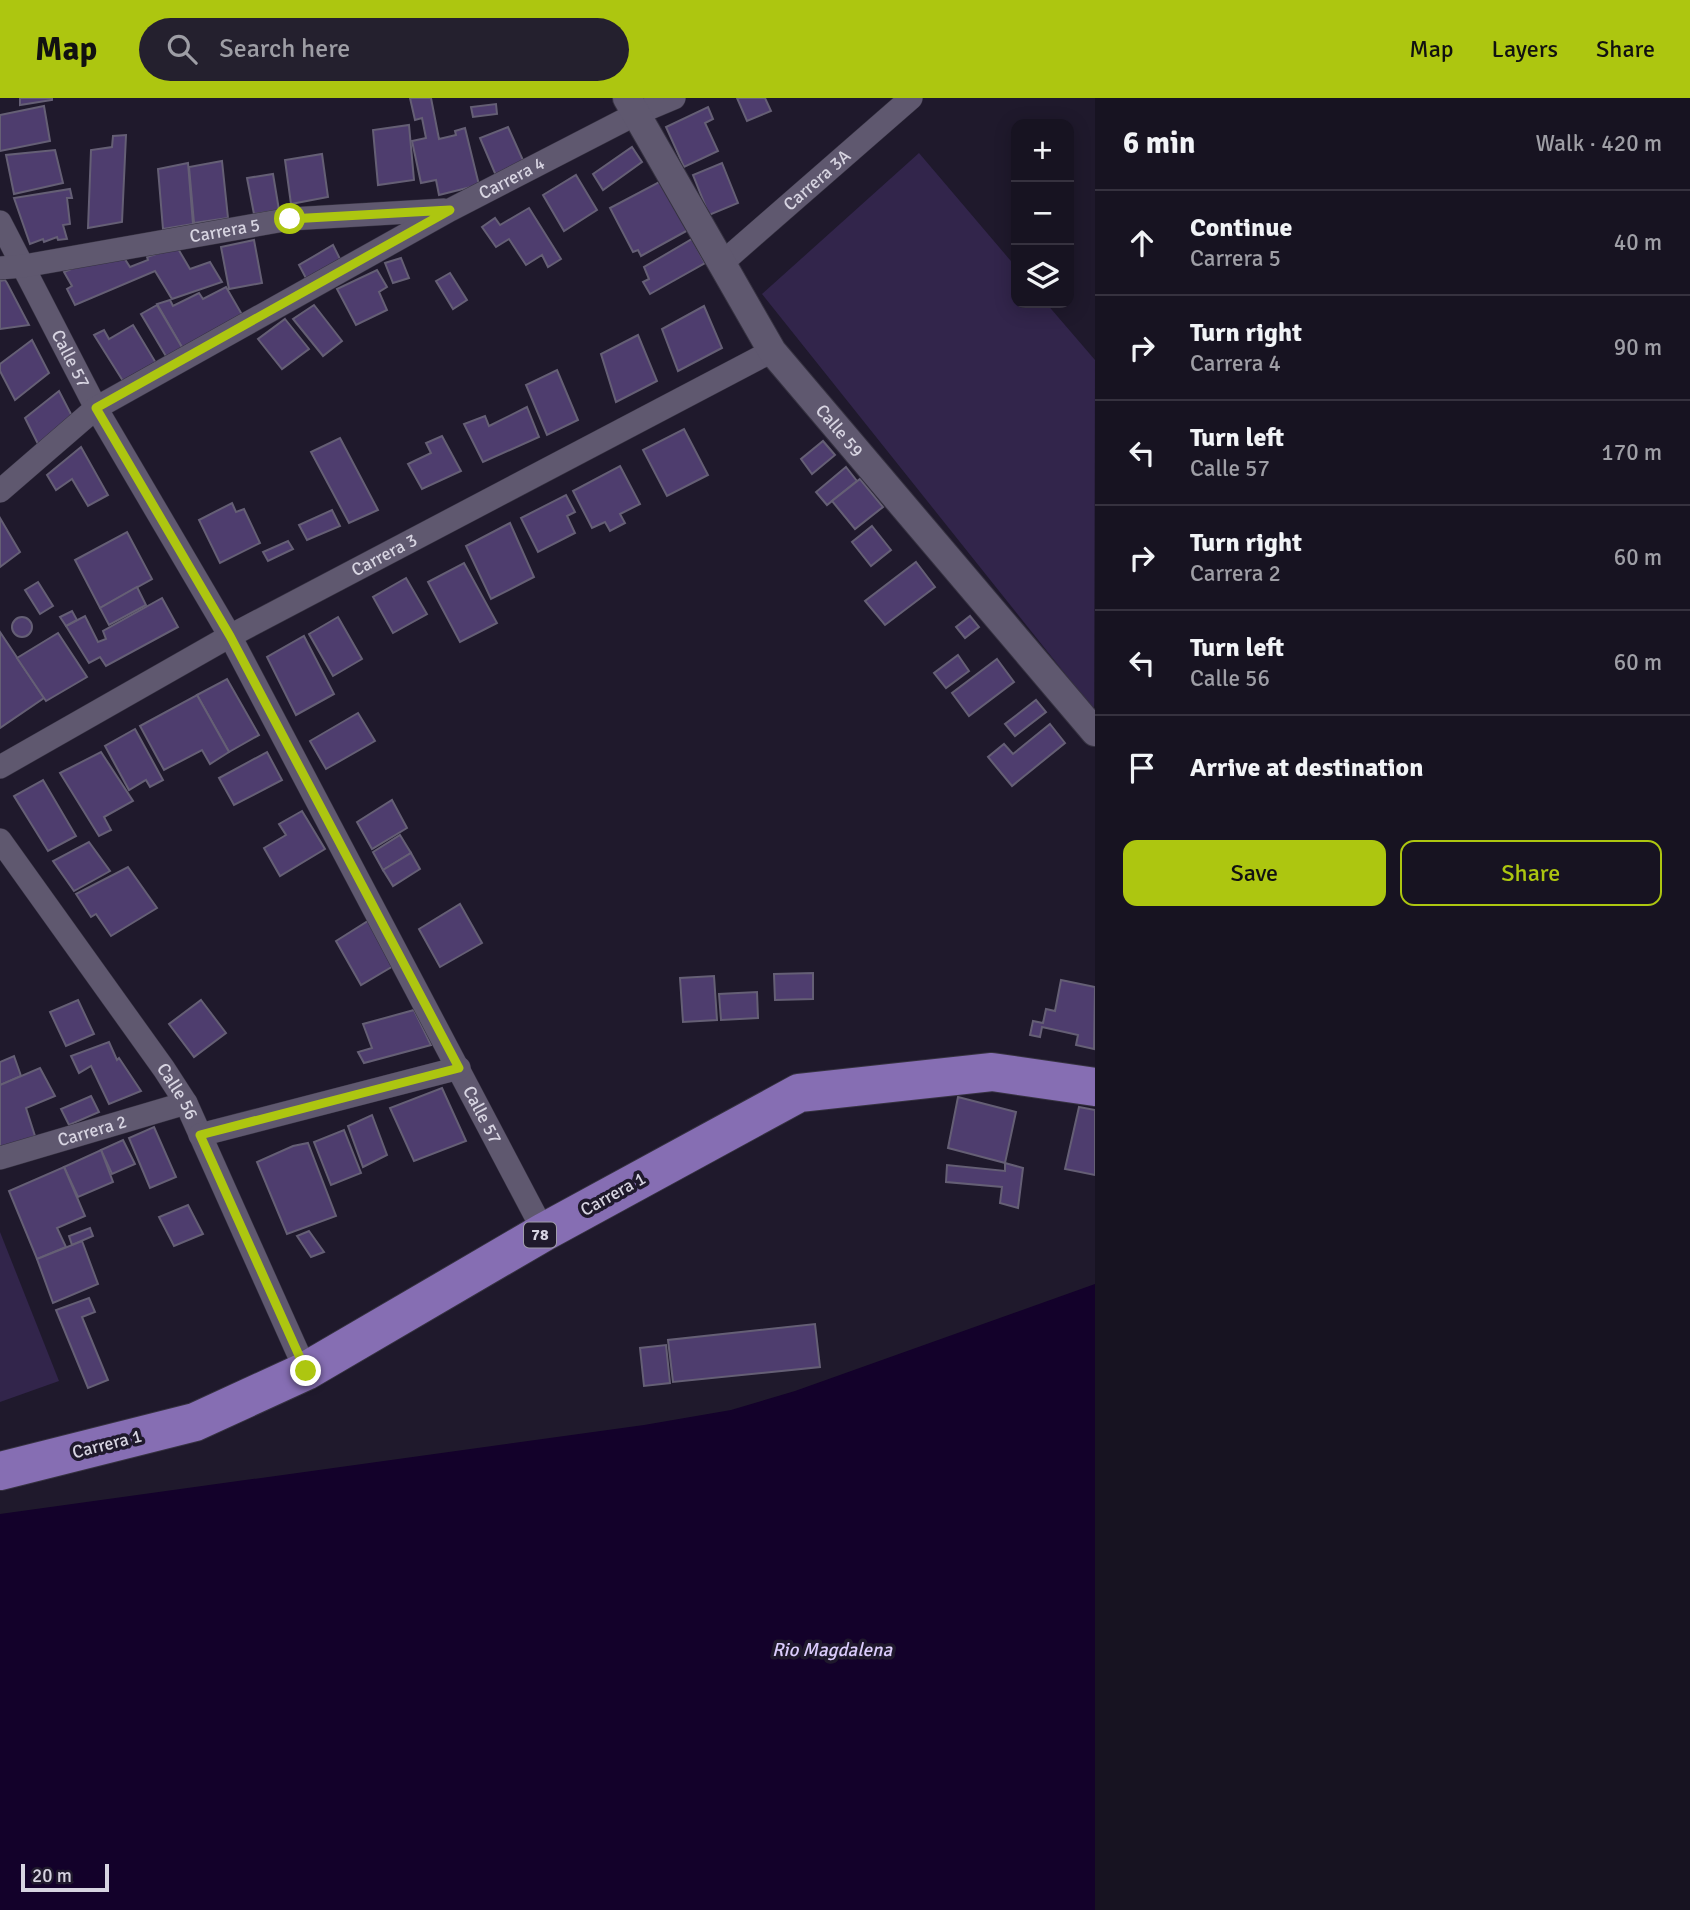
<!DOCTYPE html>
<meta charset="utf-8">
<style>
:root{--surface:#171321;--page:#24202e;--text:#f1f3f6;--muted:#9e9ea5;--line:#36323f;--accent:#adc610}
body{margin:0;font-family:Signika,sans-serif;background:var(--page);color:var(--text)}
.controls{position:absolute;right:21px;top:21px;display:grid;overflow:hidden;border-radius:14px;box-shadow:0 4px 18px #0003}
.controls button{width:63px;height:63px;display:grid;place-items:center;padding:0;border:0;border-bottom:2px solid var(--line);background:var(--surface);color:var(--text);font:35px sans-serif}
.scale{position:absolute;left:21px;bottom:18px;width:88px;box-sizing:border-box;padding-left:7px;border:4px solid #d7d4e1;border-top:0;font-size:19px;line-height:24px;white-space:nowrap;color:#d7d4e1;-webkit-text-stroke:5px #1f192c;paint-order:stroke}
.stop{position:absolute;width:21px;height:21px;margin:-16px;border:5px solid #adc610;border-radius:50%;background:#fff}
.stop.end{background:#adc610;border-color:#fff;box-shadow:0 2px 7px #0008}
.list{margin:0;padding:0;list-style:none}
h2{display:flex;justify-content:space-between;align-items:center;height:91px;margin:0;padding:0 28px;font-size:30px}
h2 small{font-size:23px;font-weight:400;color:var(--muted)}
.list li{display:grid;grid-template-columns:46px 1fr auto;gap:21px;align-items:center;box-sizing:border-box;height:105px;padding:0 28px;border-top:2px solid var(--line)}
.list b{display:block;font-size:26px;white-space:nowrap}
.list p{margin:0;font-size:23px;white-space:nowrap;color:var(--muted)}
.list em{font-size:23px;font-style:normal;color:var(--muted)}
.actions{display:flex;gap:14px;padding:21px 28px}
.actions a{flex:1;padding:16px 0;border:2px solid var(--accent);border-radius:14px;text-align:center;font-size:24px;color:var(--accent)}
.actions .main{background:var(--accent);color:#111}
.icon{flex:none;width:38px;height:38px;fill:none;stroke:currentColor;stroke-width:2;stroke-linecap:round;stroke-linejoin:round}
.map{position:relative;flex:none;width:1095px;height:1812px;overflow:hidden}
header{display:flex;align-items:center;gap:42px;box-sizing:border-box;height:98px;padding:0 35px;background:var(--accent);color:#111}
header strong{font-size:33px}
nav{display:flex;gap:38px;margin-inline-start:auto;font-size:24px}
.search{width:490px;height:63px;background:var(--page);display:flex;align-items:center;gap:18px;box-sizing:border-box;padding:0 24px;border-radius:38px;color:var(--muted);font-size:26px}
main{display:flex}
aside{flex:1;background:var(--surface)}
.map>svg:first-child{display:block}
.green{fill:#32254b}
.water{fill:#13012a}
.building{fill:#4e3d6e;stroke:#655f75;stroke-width:2}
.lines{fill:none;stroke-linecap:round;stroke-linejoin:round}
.minor-casing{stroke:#363241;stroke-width:24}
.tertiary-casing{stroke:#363241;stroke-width:30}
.trunk-casing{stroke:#363241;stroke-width:40}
.minor{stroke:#5f586f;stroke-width:23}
.tertiary{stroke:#5f586f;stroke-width:28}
.trunk{stroke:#866eb3;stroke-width:38}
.route{stroke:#adc610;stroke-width:9}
.labels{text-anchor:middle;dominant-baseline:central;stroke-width:7;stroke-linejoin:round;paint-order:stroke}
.shield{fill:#1f192c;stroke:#a09cab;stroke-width:2}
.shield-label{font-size:16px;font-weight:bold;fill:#d7d4e1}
.street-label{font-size:18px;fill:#d7d4e1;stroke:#1f192c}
.water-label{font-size:19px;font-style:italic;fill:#dbccfc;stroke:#1f192c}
</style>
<header>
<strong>Map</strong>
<div class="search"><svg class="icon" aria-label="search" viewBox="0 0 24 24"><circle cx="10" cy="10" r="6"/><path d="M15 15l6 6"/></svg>Search here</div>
<nav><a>Map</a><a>Layers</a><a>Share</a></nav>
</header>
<main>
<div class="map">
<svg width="1095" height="1812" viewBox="0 0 1095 1812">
<rect width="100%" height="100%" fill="#1f192c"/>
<g class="green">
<path d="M919 55 1016 169V205H1046L1095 262 1094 612 762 196Z"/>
<path d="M0 1134 59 1283 0 1304Z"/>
</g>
<path class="water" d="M1095 1186V1812H0V1416L644 1327 731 1312 795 1293Z"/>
<g class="building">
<path d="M20 0H52V2L20 7Z"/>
<path d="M410 0H431L439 41 456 37 455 33 465 30 479 87 439 97 436 82 421 85 412 43 426 40 422 20 415 22Z"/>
<path d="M737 0H765L771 13 747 23Z"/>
<path d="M496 6 497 16 473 19 471 9Z"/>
<path d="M44 8 50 43 0 53V17Z"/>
<path d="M708 9 713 21 705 25 718 53 684 69 666 29Z"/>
<path d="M409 27 414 82 378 87 373 32Z"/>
<path d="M508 29 526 69 497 80 480 40Z"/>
<path d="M126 37 122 124 88 130 91 52 112 49 113 38Z"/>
<path d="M632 49 642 64 603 92 593 76Z"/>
<path d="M55 52 63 85 14 96 6 57Z"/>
<path d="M322 56 328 99 291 106 285 62Z"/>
<path d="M222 63 228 120 194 125 189 69Z"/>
<path d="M188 65 193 126 163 131 158 71Z"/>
<path d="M722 65 738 105 709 117 693 77Z"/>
<path d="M273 76 279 112 254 116 247 80Z"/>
<path d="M576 77 597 112 564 133 543 97Z"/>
<path d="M663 82 690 131 641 158 638 152 633 154 610 110Z"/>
<path d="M70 91 72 100H67L70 126 63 127 67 141 58 142 57 139 44 144 43 141 30 146 14 100Z"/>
<path d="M529 110 561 161 548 169 542 157 526 167 509 141 496 149 482 129 495 120 500 127Z"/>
<path d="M692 141 705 165 650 196 643 184 649 181 644 169Z"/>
<path d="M254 142 262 185 229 191 221 149Z"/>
<path d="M333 147 343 167 309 186 299 167Z"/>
<path d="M177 149 190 171 210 164 222 184 172 201 155 173 75 207 67 191 72 188 64 174 106 156 121 155 130 169 148 162 147 159Z"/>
<path d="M401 160 409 180 393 185 385 165Z"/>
<path d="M377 172 387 189 379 194 387 212 356 227 337 191Z"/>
<path d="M450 175 467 202 453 211 436 183Z"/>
<path d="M5 182 7 185 29 227 0 231V183Z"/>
<path d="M226 189 244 220 183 251 157 206 170 202 173 208 199 195 203 201Z"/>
<path d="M157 207 183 251 167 260 141 216Z"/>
<path d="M314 207 342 243 323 258 293 221Z"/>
<path d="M704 208 722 250 678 273 662 231Z"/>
<path d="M285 221 309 251 282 271 258 241Z"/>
<path d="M133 227 156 265 123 283 94 237 104 232 109 241Z"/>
<path d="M638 237 657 283 616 304 601 256Z"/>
<path d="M32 242 49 275 15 302 0 273V266Z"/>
<path d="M557 272 578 322 547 337 526 287Z"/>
<path d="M59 293 74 322 38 346 25 320Z"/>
<path d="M527 309 539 339 483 364 464 326 485 318 489 328Z"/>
<path d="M684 331 708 377 667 398 643 352Z"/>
<path d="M442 338 461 373 422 391 408 366 431 355 426 345Z"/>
<path d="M340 340 378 412 349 425 311 354Z"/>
<path d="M823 343 835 357 812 376 801 361Z"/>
<path d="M81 349 108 397 88 408 72 381 56 392 47 377Z"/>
<path d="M620 368 640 406 620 416 625 425 610 433 605 424 592 430 573 393Z"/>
<path d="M846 369 857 383 827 407 816 394Z"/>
<path d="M860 381 883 409 855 431 832 403Z"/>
<path d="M566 397 575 414 567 418 575 435 538 454 521 420Z"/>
<path d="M232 405 236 414 244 411 260 445 220 465 199 422Z"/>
<path d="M332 412 340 428 307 442 299 427Z"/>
<path d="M0 420 20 454 0 469Z"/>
<path d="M510 425 534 479 491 501 466 448Z"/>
<path d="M872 428 891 452 871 468 852 444Z"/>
<path d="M127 434 152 481 100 510 75 462Z"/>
<path d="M288 443 293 451 268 463 263 454Z"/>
<path d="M916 464 935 489 885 527 865 503Z"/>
<path d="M464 465 497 525 460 544 428 484Z"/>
<path d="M406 480 427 516 393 535 373 499Z"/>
<path d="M38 484 53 508 40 516 25 492Z"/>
<path d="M137 489 146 507 109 527 100 510Z"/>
<path d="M162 500 178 529 106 568 100 559 89 565 66 528 85 518 98 544 106 541 103 533Z"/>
<path d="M72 513 77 522 66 528 60 519Z"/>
<path d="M970 518 979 529 965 540 956 529Z"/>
<path d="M338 519 362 561 333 578 309 536Z"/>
<circle cx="22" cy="529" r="10"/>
<path d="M0 534 44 600 0 630Z"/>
<path d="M58 535 87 579 46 603 17 560Z"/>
<path d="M304 538 334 596 296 617 267 559Z"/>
<path d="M958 557 969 573 946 590 934 575Z"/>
<path d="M997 561 1014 584 969 618 952 595Z"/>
<path d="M227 581 259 637 229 654 197 597Z"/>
<path d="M197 597 229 654 210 666 202 652 164 672 140 628Z"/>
<path d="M1036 602 1046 614 1015 638 1005 626Z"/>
<path d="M358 615 375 643 326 671 310 643Z"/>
<path d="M1050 626 1065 645 1012 688 988 659 1004 646 1013 656Z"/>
<path d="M135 631 163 682 150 689 146 682 129 692 105 648Z"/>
<path d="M101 654 133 703 104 719 111 732 99 738 60 675Z"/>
<path d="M267 654 282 682 234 707 219 680Z"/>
<path d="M43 682 76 738 48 753 14 698Z"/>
<path d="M392 702 407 730 372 751 357 724Z"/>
<path d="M302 713 325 751 280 778 264 750 286 737 279 726Z"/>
<path d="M400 737 411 755 383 772 373 754Z"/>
<path d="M89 744 110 773 74 793 53 763Z"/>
<path d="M411 755 420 771 393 788 383 772Z"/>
<path d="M128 769 157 810 111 838 96 816 91 819 76 796Z"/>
<path d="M460 806 482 845 440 869 419 831Z"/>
<path d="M368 823 395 867 361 887 336 843Z"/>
<path d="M813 875V901L775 902 774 876Z"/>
<path d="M714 878 717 922 683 924 680 880Z"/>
<path d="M1061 882 1095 889 1094 951 1076 947 1078 937 1042 929 1040 939 1030 937 1033 923 1043 925 1046 911 1055 913Z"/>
<path d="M757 894 758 920 721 922 719 896Z"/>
<path d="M78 902 94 936 66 948 50 914Z"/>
<path d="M201 902 226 935 194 959 169 926Z"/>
<path d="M414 912 431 947 364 965 358 954 372 950 363 926Z"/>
<path d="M109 944 117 962 119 960 141 993 109 1006 91 968 79 975 71 958Z"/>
<path d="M14 958 21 978 0 987V964Z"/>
<path d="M40 970 55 998 26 1010 35 1038 0 1052V987Z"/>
<path d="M442 990 466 1043 414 1063 390 1010Z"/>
<path d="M91 998 99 1014 69 1027 61 1011Z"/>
<path d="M958 999 1016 1014 1005 1065 948 1050Z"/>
<path d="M1079 1009 1095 1012V1077L1065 1071Z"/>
<path d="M372 1017 387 1057 363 1069 348 1028Z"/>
<path d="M154 1029 176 1079 150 1090 129 1040Z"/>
<path d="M344 1032 361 1075 331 1087 314 1044Z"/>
<path d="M123 1042 135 1066 112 1076 101 1052Z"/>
<path d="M308 1045 336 1118 287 1136 257 1064 293 1048Z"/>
<path d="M101 1052 113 1084 78 1099 64 1069Z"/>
<path d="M1005 1065 1023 1070 1018 1110 1000 1105 1002 1089 946 1084 947 1067 1005 1073Z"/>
<path d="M64 1069 85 1118 57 1130 66 1149 37 1161 9 1093Z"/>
<path d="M188 1107 203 1136 174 1148 159 1119Z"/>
<path d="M90 1130 93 1138 72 1147 69 1138Z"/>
<path d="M309 1133 324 1154 311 1159 297 1138Z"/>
<path d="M82 1143 98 1186 53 1205 37 1161Z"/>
<path d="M89 1200 95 1214 82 1219 108 1282 88 1290 56 1212Z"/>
<path d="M815 1226 820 1269 673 1284 668 1242Z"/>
<path d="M666 1247 670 1285 644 1288 640 1250Z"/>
</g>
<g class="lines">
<g class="minor-casing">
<g id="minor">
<path id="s1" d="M0 124 96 310 230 538 544 1134"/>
<path id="s2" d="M722 165 911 0"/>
<path id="s3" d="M0 170 24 168 290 121 444 112"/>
<path id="s4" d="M0 393 96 310 450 112 636 16 674 0"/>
<path id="s5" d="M0 669 230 538 772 253"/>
<path id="s6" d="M0 742 164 971 186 1005 306 1273"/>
<path d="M200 1037 459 970"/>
<path id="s7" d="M0 1060 186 1005"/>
</g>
</g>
<g class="tertiary-casing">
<g id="tertiary">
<path id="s8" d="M627 0 772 253 1095 634"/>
</g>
</g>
<g class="trunk-casing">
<path id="trunk" d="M0 1373 195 1324 306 1273 544 1134 799 995 992 974 1095 989"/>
</g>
<use href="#minor" class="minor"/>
<use href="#tertiary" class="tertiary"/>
<use href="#trunk" class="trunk"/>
</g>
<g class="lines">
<path class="route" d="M290 121 450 112 96 310 230 538 459 970 200 1037 306 1273"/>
</g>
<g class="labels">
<rect class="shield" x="524" y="1124.5" width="32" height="25" rx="5"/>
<g class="shield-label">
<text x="540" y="1137">78</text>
</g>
<g class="street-label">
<text stroke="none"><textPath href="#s4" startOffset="602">Carrera 4</textPath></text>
<text stroke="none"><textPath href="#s2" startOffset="126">Carrera 3A</textPath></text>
<text stroke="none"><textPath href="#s3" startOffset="228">Carrera 5</textPath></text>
<text stroke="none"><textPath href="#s1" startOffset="154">Calle 57</textPath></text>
<text stroke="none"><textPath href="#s8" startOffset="396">Calle 59</textPath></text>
<text stroke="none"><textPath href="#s5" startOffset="439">Carrera 3</textPath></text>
<text stroke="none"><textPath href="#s6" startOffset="308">Calle 56</textPath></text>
<text stroke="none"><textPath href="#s1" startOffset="1015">Calle 57</textPath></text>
<text stroke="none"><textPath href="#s7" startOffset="96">Carrera 2</textPath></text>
<text transform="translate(613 1096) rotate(-29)">Carrera 1</text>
<text transform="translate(107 1346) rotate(-14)">Carrera 1</text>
</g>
<g class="water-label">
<text x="832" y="1552">Rio Magdalena</text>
</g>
</g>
</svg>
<div class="controls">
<button>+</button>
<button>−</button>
<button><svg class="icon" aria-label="layers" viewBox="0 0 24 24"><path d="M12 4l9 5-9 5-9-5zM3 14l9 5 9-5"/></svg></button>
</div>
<div class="scale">20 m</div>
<div class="stop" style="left:290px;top:121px"></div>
<div class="stop end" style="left:306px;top:1273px"></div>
</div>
<aside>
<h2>6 min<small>Walk · 420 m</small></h2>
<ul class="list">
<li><svg class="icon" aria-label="ahead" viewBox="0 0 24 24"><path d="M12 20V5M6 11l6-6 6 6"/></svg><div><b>Continue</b><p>Carrera 5</p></div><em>40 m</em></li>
<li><svg class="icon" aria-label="right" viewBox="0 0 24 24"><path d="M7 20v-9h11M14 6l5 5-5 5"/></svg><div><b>Turn right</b><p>Carrera 4</p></div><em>90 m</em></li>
<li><svg class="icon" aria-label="left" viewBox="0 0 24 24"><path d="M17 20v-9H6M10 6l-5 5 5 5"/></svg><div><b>Turn left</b><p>Calle 57</p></div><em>170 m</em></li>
<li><svg class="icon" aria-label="right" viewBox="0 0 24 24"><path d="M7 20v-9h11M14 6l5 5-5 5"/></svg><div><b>Turn right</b><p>Carrera 2</p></div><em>60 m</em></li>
<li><svg class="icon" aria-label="left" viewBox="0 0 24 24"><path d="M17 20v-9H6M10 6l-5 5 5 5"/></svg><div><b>Turn left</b><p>Calle 56</p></div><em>60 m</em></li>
<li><svg class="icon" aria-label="arrive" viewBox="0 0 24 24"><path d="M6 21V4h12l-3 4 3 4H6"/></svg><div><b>Arrive at destination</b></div></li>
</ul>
<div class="actions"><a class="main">Save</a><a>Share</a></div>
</aside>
</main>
